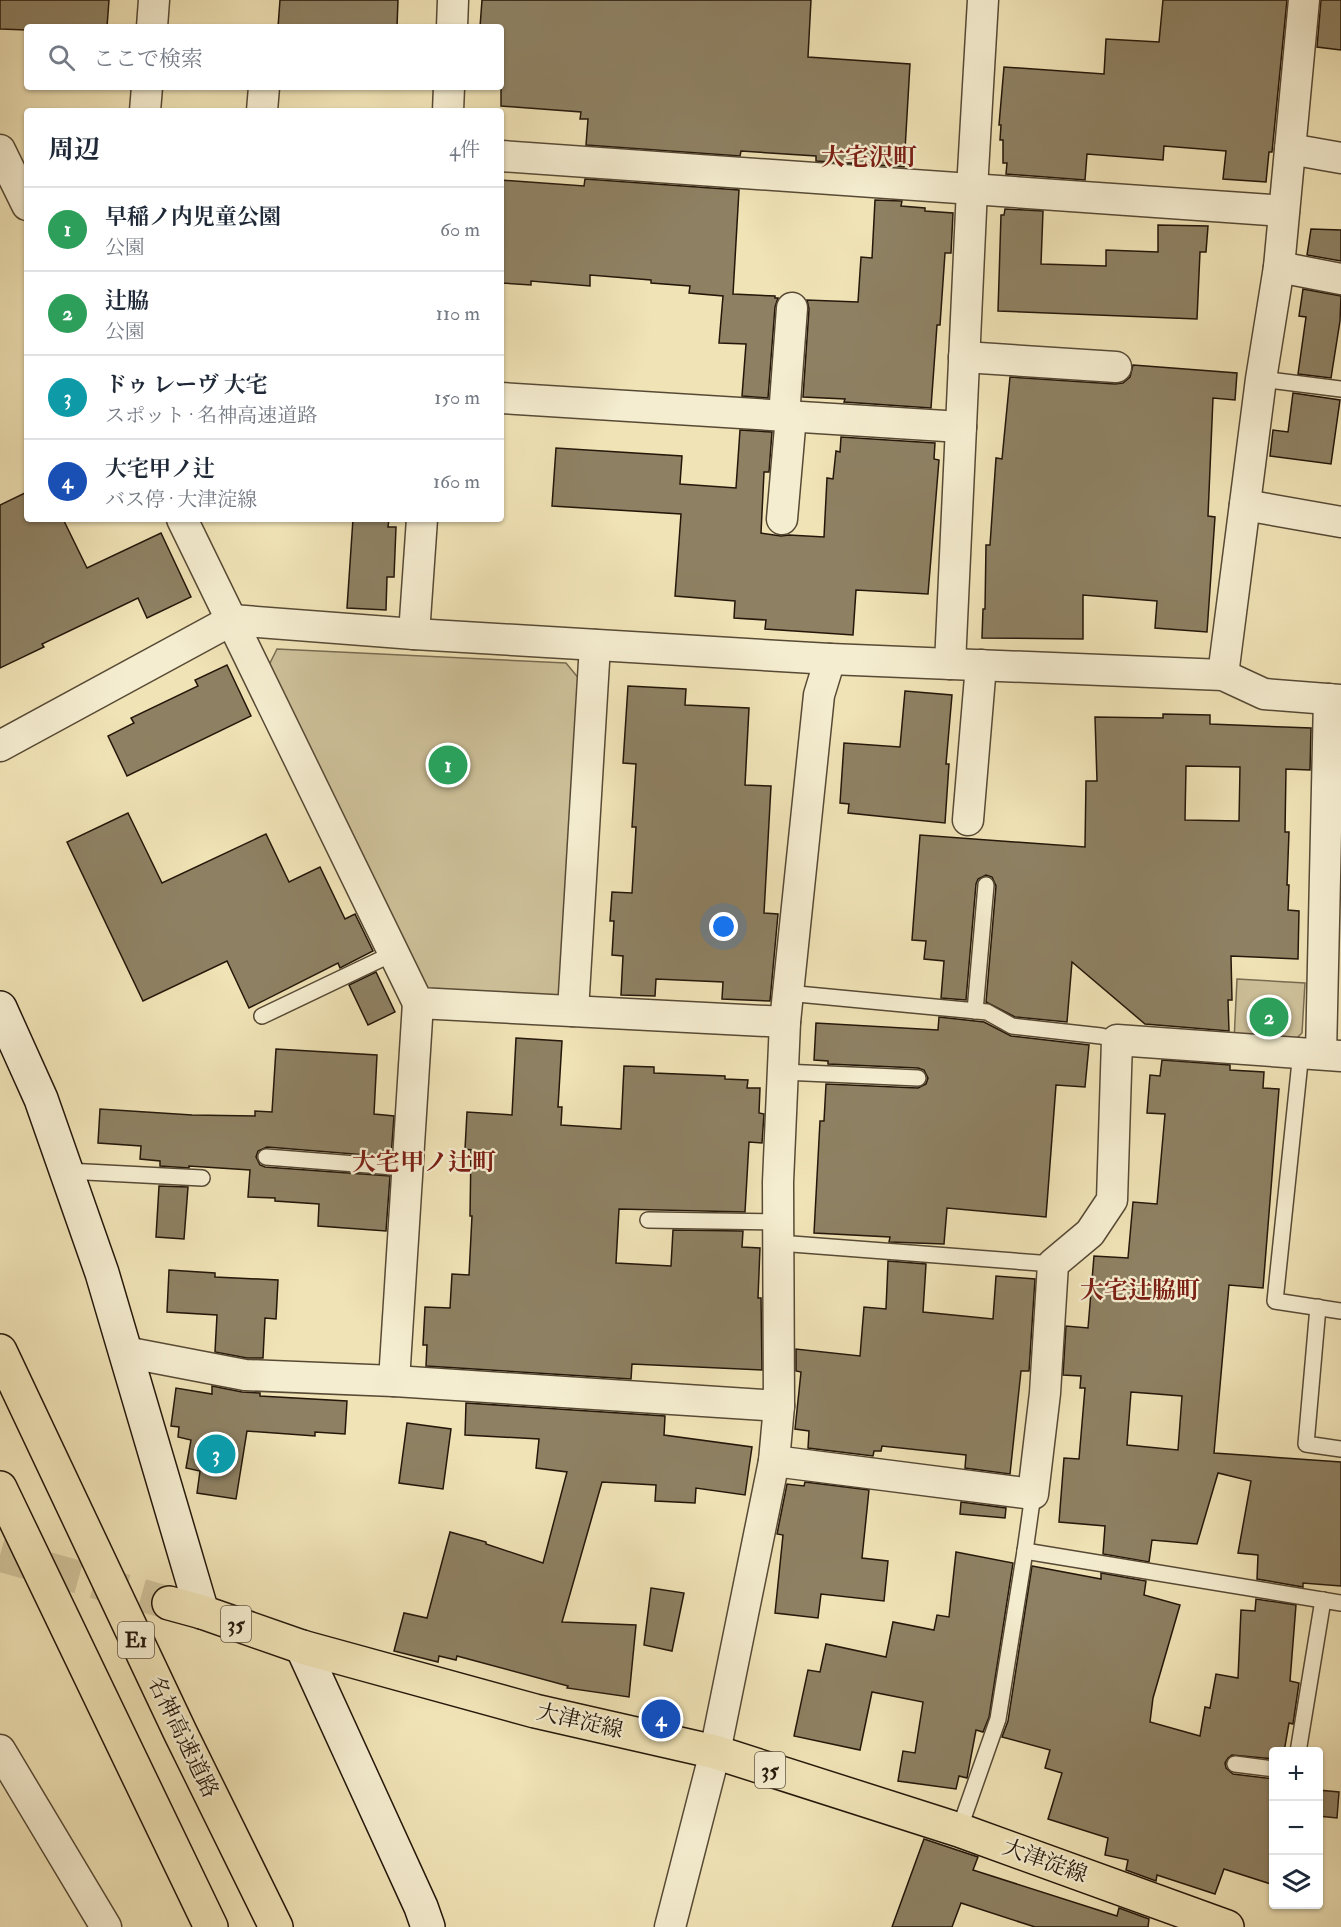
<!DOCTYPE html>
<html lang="ja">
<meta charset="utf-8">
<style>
:root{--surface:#fff;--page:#f6f6f7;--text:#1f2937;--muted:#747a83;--line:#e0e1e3;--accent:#1a73e8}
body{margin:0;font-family:"IM FELL Double Pica","Noto Serif JP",serif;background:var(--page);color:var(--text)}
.controls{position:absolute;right:18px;bottom:18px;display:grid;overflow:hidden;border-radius:6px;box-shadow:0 2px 4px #0004}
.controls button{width:54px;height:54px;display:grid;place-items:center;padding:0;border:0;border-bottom:2px solid var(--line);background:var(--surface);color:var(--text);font:30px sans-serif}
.you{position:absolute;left:724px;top:927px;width:21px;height:21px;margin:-15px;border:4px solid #fff;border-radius:50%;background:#1a73e8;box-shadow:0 0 0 9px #1a73e833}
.badge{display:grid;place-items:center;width:39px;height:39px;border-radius:50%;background:var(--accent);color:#fff;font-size:20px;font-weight:700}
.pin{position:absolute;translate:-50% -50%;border:3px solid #fff;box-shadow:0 2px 6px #0006}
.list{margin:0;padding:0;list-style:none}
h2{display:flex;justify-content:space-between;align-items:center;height:78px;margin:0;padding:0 24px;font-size:26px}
h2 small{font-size:20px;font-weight:400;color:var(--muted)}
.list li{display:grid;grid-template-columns:39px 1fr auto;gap:18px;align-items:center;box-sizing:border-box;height:84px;padding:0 24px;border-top:2px solid var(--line)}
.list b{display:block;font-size:22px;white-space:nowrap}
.list p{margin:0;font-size:20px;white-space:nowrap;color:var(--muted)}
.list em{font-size:20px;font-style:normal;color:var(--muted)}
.icon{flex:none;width:33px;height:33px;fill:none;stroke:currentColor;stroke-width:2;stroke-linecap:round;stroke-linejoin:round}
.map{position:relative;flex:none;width:1341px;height:1927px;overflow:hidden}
.search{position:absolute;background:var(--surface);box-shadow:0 2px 4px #0004;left:24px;top:24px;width:480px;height:66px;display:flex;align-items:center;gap:15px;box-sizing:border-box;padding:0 21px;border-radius:6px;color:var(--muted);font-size:22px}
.panel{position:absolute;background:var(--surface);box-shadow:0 2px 4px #0004;left:24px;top:108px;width:480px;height:414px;border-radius:6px}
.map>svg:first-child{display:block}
.green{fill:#cdc099;stroke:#786c52;stroke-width:1.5}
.building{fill:#8e8163;stroke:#24170a;stroke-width:1.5;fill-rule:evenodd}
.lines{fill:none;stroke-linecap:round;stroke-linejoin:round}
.primary-tunnel{stroke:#d1c49c;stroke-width:33;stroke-dasharray:33 16;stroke-linecap:butt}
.lane-casing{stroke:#574a35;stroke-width:18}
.street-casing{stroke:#574a35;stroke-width:33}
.secondary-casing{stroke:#24170a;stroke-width:36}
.primary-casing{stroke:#24170a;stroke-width:36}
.highway-casing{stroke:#24170a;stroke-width:36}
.lane{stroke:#f5edd0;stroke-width:15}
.street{stroke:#f5edd0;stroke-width:30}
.secondary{stroke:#f5edd0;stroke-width:33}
.primary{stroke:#f0e3b6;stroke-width:33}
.highway{stroke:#f0e3b6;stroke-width:33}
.labels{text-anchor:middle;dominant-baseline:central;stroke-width:4.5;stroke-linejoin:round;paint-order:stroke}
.shield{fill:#f5edd0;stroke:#635745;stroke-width:1.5}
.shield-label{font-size:21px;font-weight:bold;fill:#24170a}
.street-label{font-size:22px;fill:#24170a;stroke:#f5edd0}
.neighbourhood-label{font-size:24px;font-weight:bold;fill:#7a1f14;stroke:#f5edd0}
</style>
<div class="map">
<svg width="1341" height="1927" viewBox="0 0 1341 1927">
<rect width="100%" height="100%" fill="#f0e3b6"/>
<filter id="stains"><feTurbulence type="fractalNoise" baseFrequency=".00333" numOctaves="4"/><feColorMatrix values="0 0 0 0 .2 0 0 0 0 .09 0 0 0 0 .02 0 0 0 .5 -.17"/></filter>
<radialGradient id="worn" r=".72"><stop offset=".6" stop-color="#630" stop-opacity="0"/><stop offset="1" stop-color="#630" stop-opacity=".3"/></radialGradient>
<g class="green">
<path d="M277 649 566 663 585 686 567 989 553 1000 429 992 268 667Z"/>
<path d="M1237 979 1305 983 1302 1033 1290 1045 1234 1041Z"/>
</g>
<g class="building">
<path d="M0 0H109L107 27H27V30L0 29Z"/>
<path d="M280 0H398L397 27H278Z"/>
<path d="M482 0H811L808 57 910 64 904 167 816 161V156L741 151 740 156 586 145 588 119H580L581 112 501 106V27H480Z"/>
<path d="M1163 0H1287L1272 152H1269L1266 182 1223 179 1226 151 1164 146 1163 160 1087 154 1085 180 1006 174 1007 163H1003V140H1000L1001 125H999L1004 67 1104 74 1106 39 1159 42Z"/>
<path d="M1321 0H1341V50L1317 47Z"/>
<path d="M585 179 739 190 733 294 775 296V298H778L775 307 768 398 742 396 746 344 719 343 723 296 689 293 690 286 651 283V280L590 275V286L531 281V285L501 283V180L584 186Z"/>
<path d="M875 200 902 201 901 206 925 208V211L953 213 951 253H945L940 325H937L931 408 844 402 845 399 803 397 809 309 807 300 858 302 861 257 872 258Z"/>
<path d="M1005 209 1043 211 1041 264 1106 266V250L1158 252V225L1208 226 1206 252H1200L1197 319 998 311 1001 215H1004Z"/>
<path d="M1311 229 1341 230V261L1307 255Z"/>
<path d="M1303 289 1341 296 1340 321 1331 378 1298 374 1306 317 1299 316Z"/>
<path d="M1133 365 1237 373 1235 400 1213 398 1208 516 1215 517 1207 632 1155 628 1157 601 1083 595V639L982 638 983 609H985L986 545H990L996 458 1002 459 1010 377 1115 384 1123 383 1130 377Z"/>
<path d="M1293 393 1340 400 1331 464 1270 456 1273 430 1288 432Z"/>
<path d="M740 430 772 432 769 472H764L761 533 781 536 789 535 824 537 827 478 833 479 836 451 840 452 841 437 935 443 934 459 939 460 928 594 856 590 853 635 765 629 766 620 734 618 735 601 675 596 681 514 552 506 556 448 682 456 680 484 736 488Z"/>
<path d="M27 492V519H63L87 568 161 533 191 597 147 618 138 598 42 644 44 647 0 668V505Z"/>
<path d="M353 519H389L388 527H396L394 577H387L386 610 347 608Z"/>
<path d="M227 665 251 716 127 776 108 736 134 723 131 718 198 686 195 680Z"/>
<path d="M628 686 686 689 685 705 749 708 745 785 771 786 764 913 778 914 770 1001 722 999 723 982 656 979 655 996 621 995 623 956 612 955 614 921H610L612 892 632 893 636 827H632L636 764 623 763Z"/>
<path d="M905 691 952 695 946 764H949L945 823 848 813 849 804 840 803 844 743 900 747Z"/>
<path d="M1163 714 1210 715V724L1311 728 1310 770 1286 769 1285 832H1289L1287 885H1289L1288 910 1299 911 1298 959 1231 956 1232 1000H1228L1229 1031 1145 1024 1072 962 1067 1022 1015 1017 986 1002 996 886 992 877 986 875 978 879 976 884 966 1000 941 998 944 961 924 959 926 941 912 940 920 835 1085 847 1086 781H1097L1095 717 1163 718ZM1186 766 1240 767 1239 821 1185 820Z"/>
<path d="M128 813 162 883 266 834 289 882 320 867 345 919 355 914 373 951 340 968 338 963 249 1008 227 961 143 1001 67 842Z"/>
<path d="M376 972 395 1012 368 1025 349 985Z"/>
<path d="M939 1017 984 1022 1011 1036 1089 1045 1085 1087 1056 1085 1046 1217 947 1208 944 1244 889 1242 890 1237 814 1233 820 1121H824L826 1084 918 1088 926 1084 928 1078 924 1070 918 1068 828 1064V1061L814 1060 816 1023 938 1030Z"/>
<path d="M516 1038 562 1041 558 1107H562L561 1125 621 1129 624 1066 654 1067V1073L725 1076V1079L748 1080 747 1088H760L759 1113 764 1114 762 1143 749 1142 745 1212 619 1209 616 1263 671 1266 673 1230 743 1231 742 1247 760 1248 758 1298H761L762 1370 632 1364 631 1379 426 1366 427 1345H423L425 1307 450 1308 452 1274 469 1275 472 1216H470L471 1150 465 1149 467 1112 512 1115Z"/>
<path d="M276 1049 377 1055 374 1114 394 1116 391 1157 267 1147 258 1151 256 1157 260 1165 265 1167 390 1176 386 1231 318 1226 319 1204 275 1201V1198L248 1197 250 1170 189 1166V1168L160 1166V1161L140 1159 141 1146 98 1143 100 1109 192 1115 255 1116V1111L272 1112Z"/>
<path d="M1162 1060 1230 1065V1070L1264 1072 1263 1088 1279 1089 1263 1288 1229 1285 1214 1453 1341 1462V1586L1303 1583V1587L1257 1579 1258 1555 1238 1553 1251 1481 1218 1473 1197 1544 1152 1540 1149 1562 1103 1554 1105 1526 1059 1522 1064 1458 1079 1459 1085 1388H1080L1081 1376 1063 1375 1066 1326 1088 1328 1094 1256 1128 1258 1133 1202 1157 1204 1165 1114 1147 1113 1150 1075 1160 1076ZM1131 1392 1182 1396 1178 1450 1127 1445Z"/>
<path d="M159 1186 188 1187 184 1239 156 1237Z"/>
<path d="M888 1261 926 1264 923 1312 993 1319 996 1276 1035 1279 1029 1371H1021L1010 1474 965 1468 966 1455 882 1446 881 1451H874L873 1456 808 1448 809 1431 795 1429 801 1372 796 1371V1349L860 1356 864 1307 886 1309Z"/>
<path d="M169 1270 215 1273V1277L278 1280 276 1319 265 1318 263 1358H247L215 1352 217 1315 167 1312Z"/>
<path d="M212 1386 242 1392 260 1393V1396L347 1401 345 1434 315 1432V1436L247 1431 236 1499 197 1493 200 1471 186 1468 191 1440 178 1437 179 1427 171 1426 176 1388 212 1394Z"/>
<path d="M466 1403 665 1416 664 1435 752 1447 745 1495 696 1488 695 1503 655 1501 656 1485 602 1482 562 1622 636 1625 629 1697 567 1688 568 1686 457 1656 456 1660 439 1656 438 1662 394 1651 404 1613 427 1618 450 1532 486 1542V1544L543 1563 567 1472 536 1468 539 1439 465 1435Z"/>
<path d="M407 1423 451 1429 443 1489 399 1483Z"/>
<path d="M805 1482 869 1490 862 1558 888 1561 884 1601 821 1594 818 1618 775 1613 783 1535 777 1534 787 1484 804 1486Z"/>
<path d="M961 1502 1006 1508 1005 1518 960 1514Z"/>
<path d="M956 1552 1013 1563 989 1717 983 1732 976 1730 967 1778 959 1776 956 1789 898 1781 903 1751 915 1753 923 1702 872 1692 860 1750 794 1736 808 1670 820 1672 826 1644 886 1657 893 1622 934 1630 937 1615 949 1617Z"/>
<path d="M1032 1566 1101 1579V1573L1146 1581 1144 1595 1180 1605 1153 1698 1150 1722 1200 1736 1205 1707 1210 1708 1216 1674 1238 1678 1241 1610 1255 1611 1256 1599 1296 1605 1290 1681 1299 1683 1293 1724 1289 1723 1284 1752H1274V1759L1232 1755 1228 1758 1225 1763 1226 1768 1233 1774 1274 1779V1885L1224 1869 1215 1894 1157 1875 1156 1881 1126 1870 1128 1860 1105 1855 1108 1838 1048 1819 1062 1773 1045 1768 1050 1750 1002 1737 1008 1721Z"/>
<path d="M651 1588 684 1593 672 1651 644 1645Z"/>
<path d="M1318 1790 1339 1792 1337 1818 1318 1816Z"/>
<path d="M924 1839 978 1857 973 1870 1117 1916 1119 1908 1149 1919 1148 1927H1035L961 1903 952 1927H892Z"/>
</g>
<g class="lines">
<path class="primary-tunnel" d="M0 1555 169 1603"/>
<g class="lane-casing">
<g id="lane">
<path d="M1261 379 1341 389"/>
<path d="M787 993 987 1012 1012 1026 1101 1036 1117 1040"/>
<path d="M975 1011 986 885"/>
<path d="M262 1016 394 953"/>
<path d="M1301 1052 1275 1301 1341 1311"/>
<path d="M783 1072 918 1078"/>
<path d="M266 1157 407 1168"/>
<path d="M67 1171 202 1178"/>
<path d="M648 1220 779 1222"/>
<path d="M779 1243 1053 1264"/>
<path d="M1318 1307 1306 1444 1341 1449"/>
<path d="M1033 1494 1025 1551 1341 1603"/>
<path d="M1298 1752 1323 1600"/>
<path d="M1235 1764 1274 1769"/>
<path d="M959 1830 998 1719 1025 1551"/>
</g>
</g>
<g class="street-casing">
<g id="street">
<path d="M152 27 154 0"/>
<path d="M452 27 453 0"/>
<path d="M145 111 147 87"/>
<path d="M262 111 264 87"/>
<path d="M448 111 449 87"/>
<path d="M1290 149 1341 158"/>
<path d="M0 150 27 205"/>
<path d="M501 156 1284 211"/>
<path d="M1279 267 1341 279"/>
<path d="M964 357 1116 367"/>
<path d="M501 398 961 427"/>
<path d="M784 416 792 308"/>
<path d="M1245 505 1341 522"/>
<path d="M182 519 418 1003 785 1022"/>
<path d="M782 519 791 416"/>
<path d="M414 634 422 519"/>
<path d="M950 664 972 189 983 0"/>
<path d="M1223 675 1261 379 1279 267 1304 0"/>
<path d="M0 746 232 620 414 634 830 659 1223 675 1264 694 1341 700"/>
<path d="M968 820 981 665"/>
<path d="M573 1011 595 645"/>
<path d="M1321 1054 1329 699"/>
<path d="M125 1352 245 1375 394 1381 779 1406"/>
<path d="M394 1381 418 1003"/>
<path d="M774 1461 1033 1494 1045 1393 1053 1264 1090 1233 1112 1200 1117 1040 1341 1056"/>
<path d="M0 1750 106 1927"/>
<path d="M670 1927 715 1752 774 1461 779 1406 778 1182 785 1022 819 695 830 659"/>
</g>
</g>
<g class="secondary-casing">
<g id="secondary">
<path d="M0 1008 41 1099 102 1273 202 1612"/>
<path d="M302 1647 421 1907 428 1927"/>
</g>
</g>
<g class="primary-casing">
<path id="primary" d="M169 1603 202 1612 302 1647 535 1711 715 1752 959 1830 1227 1927"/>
</g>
<g class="highway-casing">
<g id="highway">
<path d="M0 1351 180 1732 276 1927"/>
<path d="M0 1488 211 1927"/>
</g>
</g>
<use href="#lane" class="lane"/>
<use href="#street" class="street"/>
<use href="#secondary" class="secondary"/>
<use href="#primary" class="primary"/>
<use href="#highway" class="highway"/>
</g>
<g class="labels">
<g class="shield">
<rect x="221" y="1606" width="30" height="36" rx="4.5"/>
<rect x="118" y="1622" width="36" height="36" rx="4.5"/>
<rect x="755" y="1752" width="30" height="36" rx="4.5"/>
</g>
<g class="shield-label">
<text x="236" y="1624">35</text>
<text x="136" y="1640">E1</text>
<text x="770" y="1770">35</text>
</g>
<g class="street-label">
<text transform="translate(580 1721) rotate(13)">大津淀線</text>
<text transform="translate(183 1737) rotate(64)">名神高速道路</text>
<text transform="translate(1045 1861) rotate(20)">大津淀線</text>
</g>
<g class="neighbourhood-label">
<text x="869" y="157">大宅沢町</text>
<text x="424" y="1162">大宅甲ノ辻町</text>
<text x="1140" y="1290">大宅辻脇町</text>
</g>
</g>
<rect width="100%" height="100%" filter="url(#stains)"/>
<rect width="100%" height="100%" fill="url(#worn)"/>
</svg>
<div class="controls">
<button>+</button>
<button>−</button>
<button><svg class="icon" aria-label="layers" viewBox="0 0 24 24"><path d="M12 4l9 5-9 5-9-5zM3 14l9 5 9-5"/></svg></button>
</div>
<div class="you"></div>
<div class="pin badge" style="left:448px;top:765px;background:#2e9e5b">1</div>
<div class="pin badge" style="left:1269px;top:1017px;background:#2e9e5b">2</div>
<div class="pin badge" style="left:216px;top:1454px;background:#0f9aa8">3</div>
<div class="pin badge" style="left:661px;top:1719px;background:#1a4fb4">4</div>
<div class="search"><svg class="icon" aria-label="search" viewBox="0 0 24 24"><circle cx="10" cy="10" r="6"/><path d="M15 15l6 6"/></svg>ここで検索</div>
<section class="panel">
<h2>周辺<small>4件</small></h2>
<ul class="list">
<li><span class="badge" style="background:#2e9e5b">1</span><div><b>早稲ノ内児童公園</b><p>公園</p></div><em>60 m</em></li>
<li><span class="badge" style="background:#2e9e5b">2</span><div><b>辻脇</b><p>公園</p></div><em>110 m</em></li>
<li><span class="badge" style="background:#0f9aa8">3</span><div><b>ドゥ レーヴ 大宅</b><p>スポット · 名神高速道路</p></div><em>150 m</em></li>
<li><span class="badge" style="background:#1a4fb4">4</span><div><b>大宅甲ノ辻</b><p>バス停 · 大津淀線</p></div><em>160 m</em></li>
</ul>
</section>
</div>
